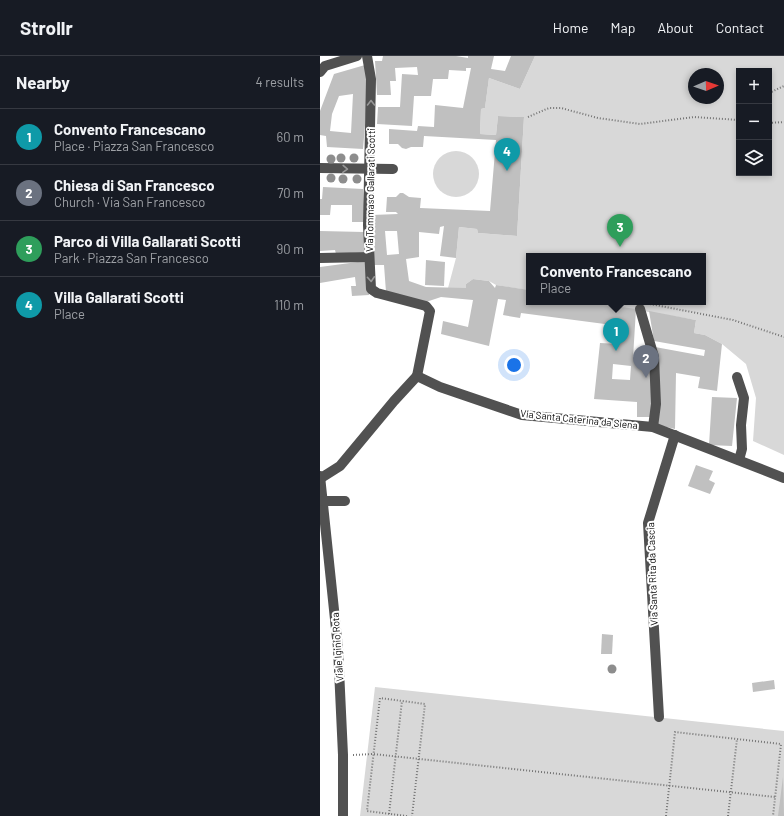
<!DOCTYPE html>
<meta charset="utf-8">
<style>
:root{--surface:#171b24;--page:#242831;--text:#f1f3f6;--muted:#9ea1a6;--line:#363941;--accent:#858687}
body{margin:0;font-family:Barlow,sans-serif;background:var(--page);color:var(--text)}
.controls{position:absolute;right:12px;top:12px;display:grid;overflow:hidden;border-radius:0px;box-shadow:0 2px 6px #0003}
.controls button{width:36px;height:36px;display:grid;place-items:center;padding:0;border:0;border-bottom:1px solid var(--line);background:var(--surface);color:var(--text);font:20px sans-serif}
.compass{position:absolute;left:368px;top:12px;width:36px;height:36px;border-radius:50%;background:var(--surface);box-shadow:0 2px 6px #0003;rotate:88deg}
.you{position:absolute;left:194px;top:309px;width:14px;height:14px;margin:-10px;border:3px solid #fff;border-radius:50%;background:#1a73e8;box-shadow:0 0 0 6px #1a73e833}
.badge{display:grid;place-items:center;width:26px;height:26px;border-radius:50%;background:var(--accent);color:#fff;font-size:13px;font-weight:700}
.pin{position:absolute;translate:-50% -33px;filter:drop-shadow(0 1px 2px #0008)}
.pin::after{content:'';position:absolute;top:21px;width:14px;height:12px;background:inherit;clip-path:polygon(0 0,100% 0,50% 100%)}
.popup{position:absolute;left:206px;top:197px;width:180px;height:52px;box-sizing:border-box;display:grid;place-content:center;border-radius:0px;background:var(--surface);filter:drop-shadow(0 1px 3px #0005);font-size:13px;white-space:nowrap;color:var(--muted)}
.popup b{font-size:15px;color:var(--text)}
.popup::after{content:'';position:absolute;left:50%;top:100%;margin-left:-8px;border:8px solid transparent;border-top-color:var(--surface)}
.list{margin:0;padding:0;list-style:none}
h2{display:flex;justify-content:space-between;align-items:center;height:52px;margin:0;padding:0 16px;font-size:17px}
h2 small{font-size:13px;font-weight:400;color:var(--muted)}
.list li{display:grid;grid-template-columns:26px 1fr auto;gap:12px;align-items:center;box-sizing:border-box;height:56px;padding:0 16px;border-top:1px solid var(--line)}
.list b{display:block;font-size:15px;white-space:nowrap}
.list p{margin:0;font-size:13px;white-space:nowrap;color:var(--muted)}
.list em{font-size:13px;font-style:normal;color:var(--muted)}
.icon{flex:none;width:22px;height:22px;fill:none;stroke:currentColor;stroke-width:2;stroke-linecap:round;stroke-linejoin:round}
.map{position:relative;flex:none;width:464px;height:760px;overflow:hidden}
header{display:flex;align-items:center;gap:24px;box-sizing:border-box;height:56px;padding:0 20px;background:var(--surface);border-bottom:1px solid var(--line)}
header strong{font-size:19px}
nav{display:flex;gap:22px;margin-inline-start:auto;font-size:14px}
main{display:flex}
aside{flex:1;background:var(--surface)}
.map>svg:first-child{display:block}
.green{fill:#d8d8d8;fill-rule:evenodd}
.building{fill:#c0c0c0;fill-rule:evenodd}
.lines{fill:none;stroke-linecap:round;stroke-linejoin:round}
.path{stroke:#737373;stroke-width:2;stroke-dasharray:1 2;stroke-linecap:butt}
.minor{stroke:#515151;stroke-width:10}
.tree{fill:#8d8d8d}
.oneway{stroke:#979797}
.labels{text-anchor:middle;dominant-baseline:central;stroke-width:4;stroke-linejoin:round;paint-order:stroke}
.street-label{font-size:10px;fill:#000;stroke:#fff}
</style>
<header>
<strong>Strollr</strong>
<nav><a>Home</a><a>Map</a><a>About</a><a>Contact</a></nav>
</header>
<main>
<aside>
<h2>Nearby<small>4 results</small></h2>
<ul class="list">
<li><span class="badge" style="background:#0f9aa8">1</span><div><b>Convento Francescano</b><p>Place · Piazza San Francesco</p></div><em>60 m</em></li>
<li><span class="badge" style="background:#6b7280">2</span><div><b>Chiesa di San Francesco</b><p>Church · Via San Francesco</p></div><em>70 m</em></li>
<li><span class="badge" style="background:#2e9e5b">3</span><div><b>Parco di Villa Gallarati Scotti</b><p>Park · Piazza San Francesco</p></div><em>90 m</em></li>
<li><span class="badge" style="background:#0f9aa8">4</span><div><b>Villa Gallarati Scotti</b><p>Place</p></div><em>110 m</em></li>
</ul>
</aside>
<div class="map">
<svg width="464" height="760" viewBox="0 0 464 760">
<rect width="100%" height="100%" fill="#fff"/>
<g class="green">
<path d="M215 0H464V399L433 385 436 342 426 308 402 288 385 279 374 277 376 264 287 249 288 246H383V200H209V246L214 247H206L208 234 176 229 169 225 153 223 146 228V232H128L136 202 139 171 157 173 158 177 197 180 204 61 178 60 176 79 160 78 161 53 165 52 169 22 200 33ZM419 15H449V117H419ZM374 18H398V42H374Z"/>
<circle cx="136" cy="118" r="23"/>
<path d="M55 631 464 675V760H40Z"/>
</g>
<g class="building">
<path d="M63 0H136L148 2V0H174L171 13 185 15 191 0H215L200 33 169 22 165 52 161 53 160 78 176 79 178 60 204 61 197 180 158 177 157 173 139 171 136 202 120 200 124 170 120 171 119 178 99 176V201L86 203 89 225 106 231 146 232V228L153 223 169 225 175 232 176 229 209 234 206 247 288 246 287 249 316 253 313 302 333 303 334 361H317V346L274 343 280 287 299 288 300 270 201 257 200 262 183 259 186 244 178 243 169 290 121 278 123 265 148 271 153 244 121 241 103 247 66 236 64 209H54L52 159 78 158 76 156H66L67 141H76L80 137H83L89 141 101 142 100 152 170 155 176 84 104 80 103 91H91L86 93 82 92 78 88H69V73L97 75 98 70 114 71 115 49 143 52 151 12H146V15L129 14 128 23H113L111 40H94L92 70 57 68 58 51H80L82 18 98 19 97 11 75 12 76 25H70L71 39H57L55 5H62ZM65 175H77L79 198 67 199ZM293 308 311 310 310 324 292 323Z"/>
<path d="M45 9 48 34 43 93 7 91 6 80 0 79V55L14 18ZM33 38 31 77 10 75 12 58 19 40Z"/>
<path d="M3 131 43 133 45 166H32V149H11L10 159H0V143H2Z"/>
<path d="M0 175 44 176V196L16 198 15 194 0 195Z"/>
<path d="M106 204 125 206 124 230 105 229Z"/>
<path d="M45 205 49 239 32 240 31 230H36L35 221 0 227V211Z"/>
<path d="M329 255 376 264 374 277 385 279 402 288 397 335 378 332 380 321 356 317 355 373 338 369 335 291 384 300 385 294 334 285Z"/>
<path d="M392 341 417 342 412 390 389 389Z"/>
<path d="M376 409 393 415 389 424 395 427 390 438 368 430Z"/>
<path d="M282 578 293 579 292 598H281Z"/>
<path d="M454 624 455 633 433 636 432 627Z"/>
<path d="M463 721 464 760H458Z"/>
</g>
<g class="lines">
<g class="path">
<path d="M449 37 464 30"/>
<path d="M208 61 229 52H241L278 62 320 68 374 61 419 64"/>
<path d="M449 67 464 66"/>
<path d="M330 248 413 264 464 281"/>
<path d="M33 699 53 698 455 741"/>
<path d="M69 758 82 645"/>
<path d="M87 760 47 755 60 642 105 648 92 760"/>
<path d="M346 760 355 676 461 688 453 760"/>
<path d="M408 760 417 683"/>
</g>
<g class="minor">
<path d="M47 0 51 23 48 169 51 233 57 237 106 250 110 255 97 320"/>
<path d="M0 16 5 10 37 0"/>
<path d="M0 112 73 113"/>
<path d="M0 202 49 201"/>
<path d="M320 253 334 301 336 348 333 371"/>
<path d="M417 321 424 342 421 369 422 393 419 404"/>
<path d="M0 420 18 592 23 699V760"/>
<path d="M1 422 20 410 74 345 97 320 120 331 202 359 333 371 464 422"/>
<path d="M3 445H25"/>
<path d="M339 661 328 467 355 379"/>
</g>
</g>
<g class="tree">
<circle cx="21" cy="102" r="4.5"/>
<circle cx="34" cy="102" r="4.5"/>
<circle cx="11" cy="103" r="4.5"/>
<circle cx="11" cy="122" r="4.5"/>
<circle cx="23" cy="123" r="4.5"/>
<circle cx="37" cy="123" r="4.5"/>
<circle cx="292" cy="613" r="4.5"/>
</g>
<defs><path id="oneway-chevron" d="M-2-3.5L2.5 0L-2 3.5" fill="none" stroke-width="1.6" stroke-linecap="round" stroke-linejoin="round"/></defs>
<g class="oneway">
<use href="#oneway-chevron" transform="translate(51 47) rotate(-90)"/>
<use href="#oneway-chevron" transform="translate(25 113) rotate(2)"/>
<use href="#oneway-chevron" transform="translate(51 223) rotate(86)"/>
</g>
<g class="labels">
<g class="street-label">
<text transform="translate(50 134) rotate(-89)">Via Tommaso Gallarati Scotti</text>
<text transform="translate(259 363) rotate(6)">Via Santa Caterina da Siena</text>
<text transform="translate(332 518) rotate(-92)">Via Santa Rita da Cascia</text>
<text transform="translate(17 591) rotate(-94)">Viale Iginio Rota</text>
</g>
</g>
</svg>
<div class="controls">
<button>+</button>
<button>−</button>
<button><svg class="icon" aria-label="layers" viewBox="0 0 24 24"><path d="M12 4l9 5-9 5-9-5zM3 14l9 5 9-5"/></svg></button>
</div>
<svg class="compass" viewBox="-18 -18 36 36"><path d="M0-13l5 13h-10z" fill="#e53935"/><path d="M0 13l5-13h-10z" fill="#9ea1a6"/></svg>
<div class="you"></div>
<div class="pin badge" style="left:296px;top:295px;background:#0f9aa8">1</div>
<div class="popup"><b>Convento Francescano</b>Place</div>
<div class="pin badge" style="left:326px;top:322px;background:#6b7280">2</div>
<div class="pin badge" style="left:300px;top:191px;background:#2e9e5b">3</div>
<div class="pin badge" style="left:187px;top:115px;background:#0f9aa8">4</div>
</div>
</main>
